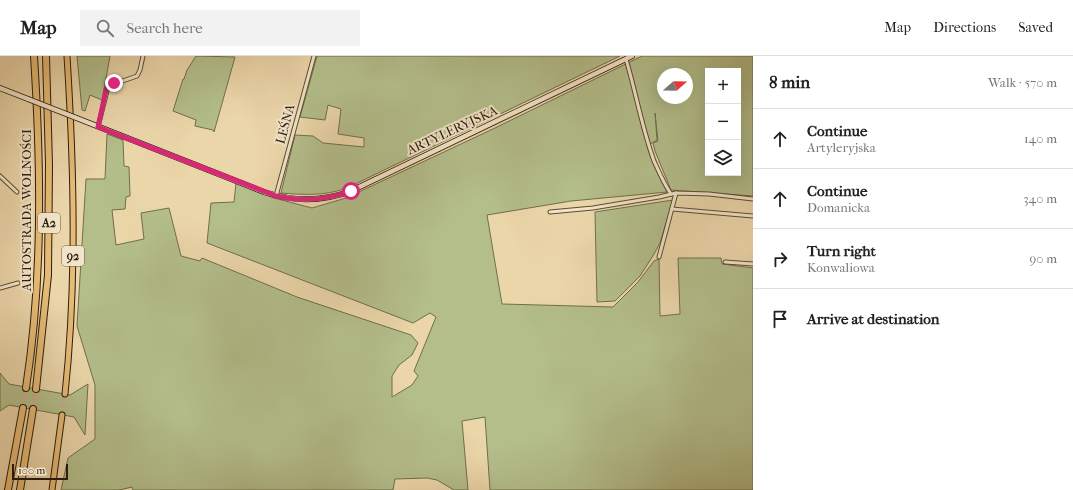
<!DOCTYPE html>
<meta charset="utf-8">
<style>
:root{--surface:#fff;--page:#f2f2f2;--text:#222;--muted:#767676;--line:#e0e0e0}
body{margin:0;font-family:"IM FELL French Canon",serif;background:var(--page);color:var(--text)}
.controls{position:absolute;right:12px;top:12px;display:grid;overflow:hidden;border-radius:0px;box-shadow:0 4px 16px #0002}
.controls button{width:36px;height:36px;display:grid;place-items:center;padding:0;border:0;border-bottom:1px solid var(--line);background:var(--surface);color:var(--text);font:20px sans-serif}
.compass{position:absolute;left:657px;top:12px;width:36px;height:36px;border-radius:50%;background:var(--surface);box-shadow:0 4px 16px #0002;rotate:70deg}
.scale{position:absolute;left:12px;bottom:10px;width:56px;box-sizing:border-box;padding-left:4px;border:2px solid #2c1d0d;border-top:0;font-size:11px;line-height:14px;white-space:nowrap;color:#2c1d0d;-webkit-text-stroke:3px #f2e4c8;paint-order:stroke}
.stop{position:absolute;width:12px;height:12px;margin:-9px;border:3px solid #db2777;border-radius:50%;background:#fff}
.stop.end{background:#db2777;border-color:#fff;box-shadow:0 1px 4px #0008}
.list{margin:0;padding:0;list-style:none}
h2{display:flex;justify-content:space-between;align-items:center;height:52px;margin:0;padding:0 16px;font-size:17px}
h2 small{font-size:13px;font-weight:400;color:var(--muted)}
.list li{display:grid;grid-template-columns:26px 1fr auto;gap:12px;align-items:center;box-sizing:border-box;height:60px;padding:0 16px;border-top:1px solid var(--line)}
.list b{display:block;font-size:15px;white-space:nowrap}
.list p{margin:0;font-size:13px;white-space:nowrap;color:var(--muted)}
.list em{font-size:13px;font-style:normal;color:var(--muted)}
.icon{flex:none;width:22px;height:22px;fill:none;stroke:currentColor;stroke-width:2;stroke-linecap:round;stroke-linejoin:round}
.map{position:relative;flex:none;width:753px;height:434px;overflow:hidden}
header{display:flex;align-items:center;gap:24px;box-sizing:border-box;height:56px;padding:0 20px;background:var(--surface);border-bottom:1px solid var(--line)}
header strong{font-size:19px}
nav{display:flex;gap:22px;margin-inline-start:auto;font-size:14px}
.search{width:280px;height:36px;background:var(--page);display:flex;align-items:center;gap:10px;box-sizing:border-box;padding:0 14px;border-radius:0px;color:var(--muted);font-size:15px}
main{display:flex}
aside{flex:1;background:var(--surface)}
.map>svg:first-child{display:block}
.green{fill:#b3be8b;stroke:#706e4c;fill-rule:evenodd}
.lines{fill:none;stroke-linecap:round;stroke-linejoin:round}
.primary-tunnel{stroke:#c5b18b;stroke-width:5;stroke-dasharray:5 2.5;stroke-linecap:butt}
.highway-tunnel{stroke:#c5b18b;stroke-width:6;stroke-dasharray:6 3;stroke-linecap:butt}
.street-casing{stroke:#5c4b34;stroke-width:5}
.secondary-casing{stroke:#2c1d0d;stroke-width:6}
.primary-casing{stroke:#2c1d0d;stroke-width:7}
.highway-casing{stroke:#2c1d0d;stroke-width:8}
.street{stroke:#f2e4c8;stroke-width:3}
.secondary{stroke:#f2e4c8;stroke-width:4.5}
.primary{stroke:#e6bb75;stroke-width:5}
.highway{stroke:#e6bb75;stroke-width:6}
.secondary-bridge-casing{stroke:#2c1d0d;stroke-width:6;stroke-linecap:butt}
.secondary-bridge{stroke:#f2e4c8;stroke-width:4.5}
.route{stroke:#db2777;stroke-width:5}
.labels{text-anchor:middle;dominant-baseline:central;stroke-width:4;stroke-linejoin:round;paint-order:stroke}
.shield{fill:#f2e4c8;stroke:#675945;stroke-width:1}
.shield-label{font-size:12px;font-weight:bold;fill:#2c1d0d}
.street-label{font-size:13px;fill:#2c1d0d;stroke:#f2e4c8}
</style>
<header>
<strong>Map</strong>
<div class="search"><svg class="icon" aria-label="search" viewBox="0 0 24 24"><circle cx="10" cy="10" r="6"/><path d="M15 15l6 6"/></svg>Search here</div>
<nav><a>Map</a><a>Directions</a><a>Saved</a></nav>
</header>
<main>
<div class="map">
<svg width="753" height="434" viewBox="0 0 753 434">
<rect width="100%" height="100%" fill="#ebd6aa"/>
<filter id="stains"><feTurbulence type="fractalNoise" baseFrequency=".005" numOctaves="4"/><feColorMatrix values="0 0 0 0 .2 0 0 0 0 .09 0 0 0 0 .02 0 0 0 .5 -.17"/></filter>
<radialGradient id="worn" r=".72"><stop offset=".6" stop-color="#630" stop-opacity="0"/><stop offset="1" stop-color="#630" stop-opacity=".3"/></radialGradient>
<g class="green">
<path d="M77 0H110L102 44 90 39 85 55 82 54Z"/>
<path d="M196 0 235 1 214 76 213 74 195 70 196 64 173 55 183 23H184L187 14Z"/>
<path d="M317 0H620L347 132C325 140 304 139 281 137L295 79 313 80 323 87 364 91V82L338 78 341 53 328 49 325 64 300 61Z"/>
<path d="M642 0H753V140L671 134 655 95 653 87 658 85 655 57 657 84 647 90 655 111 667 136 571 145 487 159 502 248 613 251 638 226 654 205 659 203 660 260 680 258 678 202H721L722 208 753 212V434H490L485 361 462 365 468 434H454L437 424 427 422 395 423 393 434H133L132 431 119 434H61L68 402 95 383V329L77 270 86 123H105L107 78 123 84 124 110 129 111 130 140 126 141 125 153 112 154 116 189 144 183 141 157 169 152 181 200 200 205 202 202 297 241 411 279 418 287 412 299 399 309 392 320V341L412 329 418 320 414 315 436 261 430 257 413 267 207 187 211 147 234 146 236 127 274 142 312 152 346 142 495 72ZM708 15H738V117H708ZM663 18H687V42H663Z"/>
<path d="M673 144 660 187 654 198 640 220 615 245 597 246 595 156Z"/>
<path d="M0 317 9 328 70 339 88 328 85 379 74 361 9 349 0 355Z"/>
</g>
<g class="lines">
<path class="primary-tunnel" d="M62 359 65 338"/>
<g class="highway-tunnel">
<path d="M23 352 26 332"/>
<path d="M33 353 36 333"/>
</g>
<g class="street-casing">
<g id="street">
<path d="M626 3C636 37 642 72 654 105 659 116 664 128 671 138"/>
<path d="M98 71 108 31 111 29 137 20 140 14 143 0"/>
<path d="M0 120 17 136"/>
<path d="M276 140 314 0"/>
<path d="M672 153 753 160"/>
<path d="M550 156 593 152 659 141 676 137 709 138 753 143"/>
<path d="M659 201 676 137"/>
<path d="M725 206 753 208"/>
<path d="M0 232 18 227"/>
</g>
</g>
<g class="secondary-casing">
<g id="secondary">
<path d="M0 32 28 43"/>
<path d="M74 61 264 136C294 146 322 146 351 135L632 0"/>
</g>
</g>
<g class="primary-casing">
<g id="primary">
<path d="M65 338C77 226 74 112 67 0"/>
<path d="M52 434 62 359"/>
</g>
</g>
<g class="highway-casing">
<g id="highway">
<path d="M26 332C43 222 41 111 34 0"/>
<path d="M36 333 48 219 49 108 46 0"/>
<path d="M8 434 23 352"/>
<path d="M20 434 33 353"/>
</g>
</g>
<use href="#street" class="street"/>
<use href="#secondary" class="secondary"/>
<use href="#primary" class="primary"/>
<use href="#highway" class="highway"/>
<g class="secondary-bridge-casing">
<path id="secondary-bridge" d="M28 43 74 61"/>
</g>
<use href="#secondary-bridge" class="secondary-bridge"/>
</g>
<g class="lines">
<path class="route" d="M114 27 108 31 106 34 98 71 276 140C302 146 326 144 351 135"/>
</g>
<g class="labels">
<g class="shield">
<rect x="38" y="157" width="22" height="20" rx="3"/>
<rect x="62" y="190" width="22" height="20" rx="3"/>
</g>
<g class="shield-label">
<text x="49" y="167">A2</text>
<text x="73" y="200">92</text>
</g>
<g class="street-label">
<text transform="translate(285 68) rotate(-75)">LEŚNA</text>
<text transform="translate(452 74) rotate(-25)">ARTYLERYJSKA</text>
<text transform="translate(26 154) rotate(-90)">AUTOSTRADA WOLNOŚCI</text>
</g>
</g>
<rect width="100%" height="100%" filter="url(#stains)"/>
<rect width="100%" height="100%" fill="url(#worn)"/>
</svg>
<div class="controls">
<button>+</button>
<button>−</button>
<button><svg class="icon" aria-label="layers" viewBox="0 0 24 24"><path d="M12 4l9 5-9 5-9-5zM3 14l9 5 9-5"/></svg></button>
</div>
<svg class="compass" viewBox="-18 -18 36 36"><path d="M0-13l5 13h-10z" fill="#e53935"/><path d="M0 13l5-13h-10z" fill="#767676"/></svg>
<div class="scale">100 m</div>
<div class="stop" style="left:351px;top:135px"></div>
<div class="stop end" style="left:114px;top:27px"></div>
</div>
<aside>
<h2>8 min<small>Walk · 570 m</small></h2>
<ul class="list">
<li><svg class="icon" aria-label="ahead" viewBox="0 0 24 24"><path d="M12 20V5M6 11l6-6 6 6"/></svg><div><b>Continue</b><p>Artyleryjska</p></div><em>140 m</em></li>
<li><svg class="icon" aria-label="ahead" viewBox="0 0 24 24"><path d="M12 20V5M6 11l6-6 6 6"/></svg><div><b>Continue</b><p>Domanicka</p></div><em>340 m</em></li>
<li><svg class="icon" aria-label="right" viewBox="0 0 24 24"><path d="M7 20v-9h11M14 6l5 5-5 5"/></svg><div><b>Turn right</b><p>Konwaliowa</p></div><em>90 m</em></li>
<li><svg class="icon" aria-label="arrive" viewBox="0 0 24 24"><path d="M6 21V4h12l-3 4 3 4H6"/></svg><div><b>Arrive at destination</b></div></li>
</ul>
</aside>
</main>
